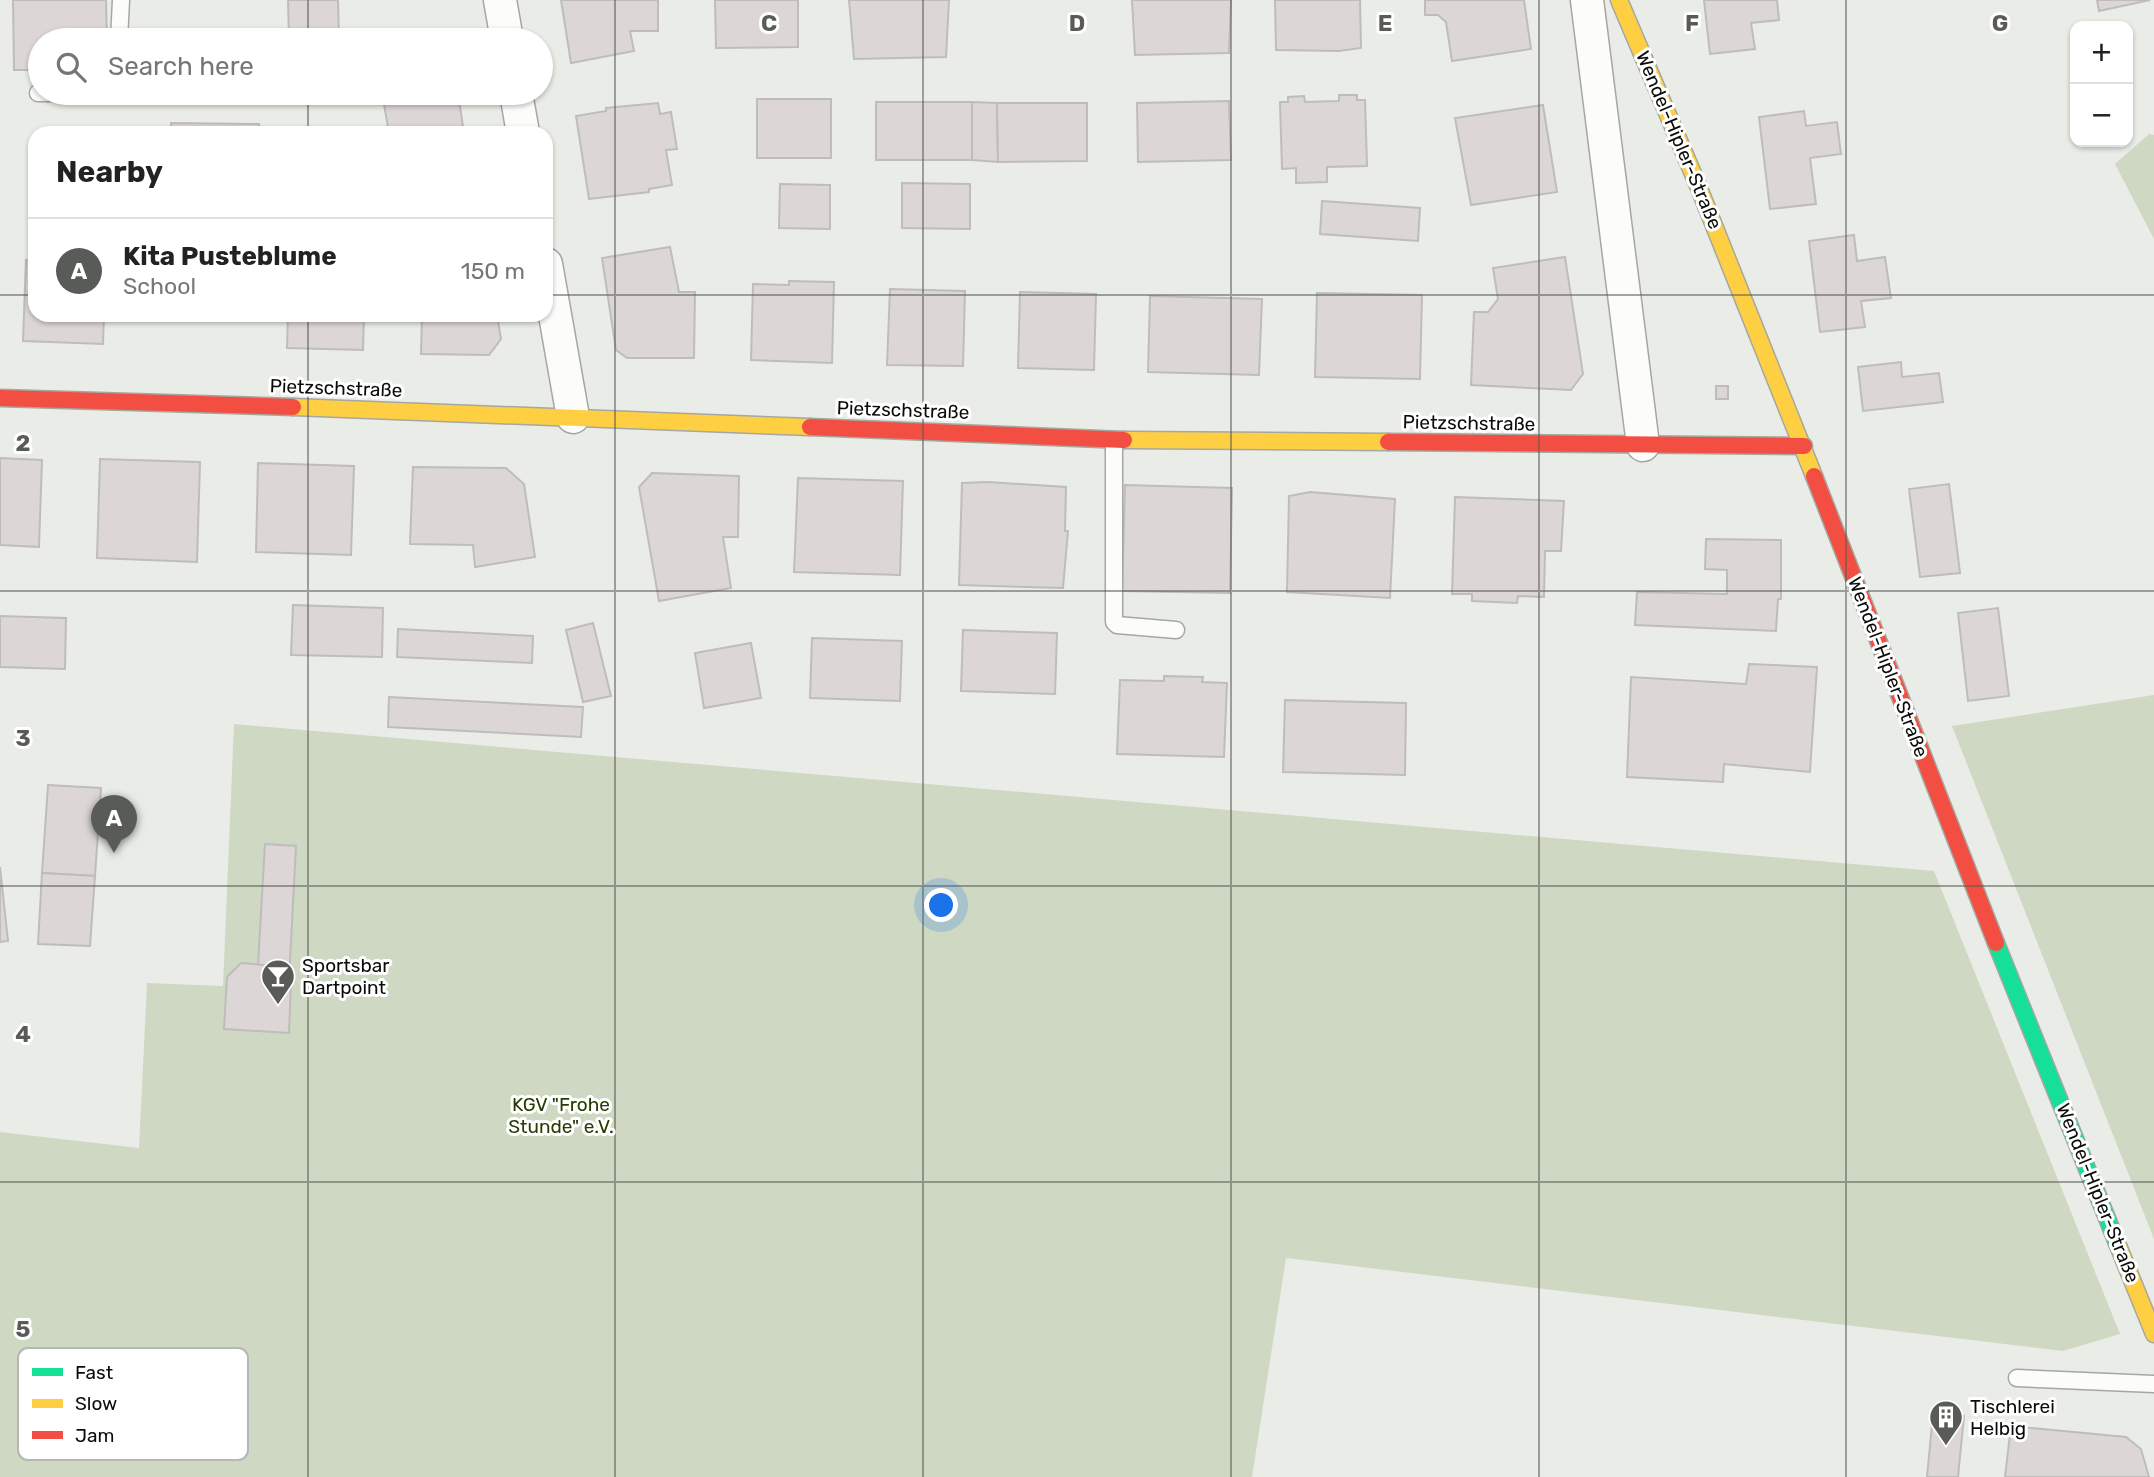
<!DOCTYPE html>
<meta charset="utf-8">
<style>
:root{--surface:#fff;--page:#f2f2f2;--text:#222;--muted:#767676;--line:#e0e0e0;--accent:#595b57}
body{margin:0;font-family:Rubik,sans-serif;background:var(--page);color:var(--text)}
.controls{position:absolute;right:21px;top:21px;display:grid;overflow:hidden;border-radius:14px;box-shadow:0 2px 5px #0004}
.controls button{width:63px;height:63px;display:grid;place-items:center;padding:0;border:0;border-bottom:2px solid var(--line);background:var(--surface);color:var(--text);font:35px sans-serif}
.you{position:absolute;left:942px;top:906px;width:24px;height:24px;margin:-18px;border:5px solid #fff;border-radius:50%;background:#1a73e8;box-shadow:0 0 0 10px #1a73e833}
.badge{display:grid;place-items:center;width:46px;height:46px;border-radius:50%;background:var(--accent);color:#fff;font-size:23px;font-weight:700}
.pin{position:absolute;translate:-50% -58px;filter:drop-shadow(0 2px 4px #0008)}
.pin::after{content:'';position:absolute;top:37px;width:24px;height:21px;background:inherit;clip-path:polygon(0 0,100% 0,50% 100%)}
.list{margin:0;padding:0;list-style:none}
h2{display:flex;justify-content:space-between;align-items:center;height:91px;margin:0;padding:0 28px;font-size:30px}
h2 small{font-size:23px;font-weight:400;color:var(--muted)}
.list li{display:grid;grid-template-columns:46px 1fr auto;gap:21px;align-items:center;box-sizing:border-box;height:105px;padding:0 28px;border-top:2px solid var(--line)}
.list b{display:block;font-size:26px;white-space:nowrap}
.list p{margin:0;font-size:23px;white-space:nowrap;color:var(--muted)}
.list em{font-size:23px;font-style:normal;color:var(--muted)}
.icon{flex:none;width:38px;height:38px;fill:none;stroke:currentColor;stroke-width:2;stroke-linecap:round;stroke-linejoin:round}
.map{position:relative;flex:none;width:2154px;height:1477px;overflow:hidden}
.search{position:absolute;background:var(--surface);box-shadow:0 2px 5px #0004;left:28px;top:28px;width:525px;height:77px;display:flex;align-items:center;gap:18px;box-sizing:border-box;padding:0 24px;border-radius:38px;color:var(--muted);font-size:26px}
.panel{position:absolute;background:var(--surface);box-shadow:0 2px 5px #0004;left:28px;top:126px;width:525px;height:196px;border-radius:21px}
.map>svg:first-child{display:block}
.green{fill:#ced8c3}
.building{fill:#ddd6d6;stroke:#bebdbb;stroke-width:2}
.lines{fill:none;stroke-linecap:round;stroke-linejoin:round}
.lane-casing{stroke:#a5a7a2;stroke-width:19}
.street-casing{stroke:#a5a7a2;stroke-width:35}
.fast-casing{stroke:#a5a7a2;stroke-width:19}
.slow-casing{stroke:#a5a7a2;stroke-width:19}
.jam-casing{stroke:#a5a7a2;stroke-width:19}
.lane{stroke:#fcfcfb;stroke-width:16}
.street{stroke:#fcfcfb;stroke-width:32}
.fast{stroke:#16e098;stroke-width:16}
.slow{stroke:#ffcf43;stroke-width:16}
.jam{stroke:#f24e42;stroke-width:16}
.grid{fill:none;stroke:#595b57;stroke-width:2;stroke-opacity:0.55}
.labels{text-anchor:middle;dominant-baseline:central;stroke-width:6;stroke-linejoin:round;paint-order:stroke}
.street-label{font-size:19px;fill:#0b0c09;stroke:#fff}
.poi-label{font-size:19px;fill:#0b0c09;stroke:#fff;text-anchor:start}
.park-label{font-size:19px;fill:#263d00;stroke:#fff}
.key{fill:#fff;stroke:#b6b6b5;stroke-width:2}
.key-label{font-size:19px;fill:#0b0c09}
.grid-label{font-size:23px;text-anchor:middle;font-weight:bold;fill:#595b57;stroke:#fff;stroke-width:6;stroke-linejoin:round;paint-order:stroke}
</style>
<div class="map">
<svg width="2154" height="1477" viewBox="0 0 2154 1477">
<rect width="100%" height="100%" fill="#eaede7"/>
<g class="green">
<path d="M2149 134 2154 135V239L2115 164Z"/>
<path d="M2154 695V1239L1952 726Z"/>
<path d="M234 724 1934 871 2120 1334 2063 1351 1286 1258 1252 1477H0V1132L139 1148 147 983 223 986Z"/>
</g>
<g class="building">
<path d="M13 0H106L107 40H40V70H14Z"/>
<path d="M288 0H338L339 36H335V40H289Z"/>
<path d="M561 0H658V31H630L634 51 571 63Z"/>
<path d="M715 0H798V47L716 48Z"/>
<path d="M849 0H949L946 57 854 59Z"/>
<path d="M1132 0H1231L1229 53 1135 55Z"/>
<path d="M1275 0H1360L1361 48 1339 51 1276 50Z"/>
<path d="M1425 0H1524L1531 49 1452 61 1446 22 1438 15H1425Z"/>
<path d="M1704 0H1777L1779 20 1751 23 1755 49 1710 54Z"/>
<path d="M2097 0H2150L2099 11Z"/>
<path d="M382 93H458L464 133H389Z"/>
<path d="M1339 95H1357V100H1365L1367 166 1327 167V182L1296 183V168L1282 169 1280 102H1288V97L1304 96 1305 102 1339 101Z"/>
<rect x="757" y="99" width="74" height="59"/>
<path d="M1229 101 1231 160 1138 162 1137 103Z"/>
<rect x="876" y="102" width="96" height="58"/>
<path d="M972 102 997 103 998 162 972 160Z"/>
<path d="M658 103 660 114 671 112 677 149 666 150 672 185 649 189V192L589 199 576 116 606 111V108Z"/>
<path d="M997 103H1087V161L998 162Z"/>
<path d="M1543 105 1557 192 1471 205 1455 118Z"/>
<path d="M1804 111 1806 126 1837 122 1841 154 1810 158 1816 204 1770 209 1759 117Z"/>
<path d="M171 123 259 124V133H171Z"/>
<path d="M902 183 970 184V229L902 228Z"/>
<path d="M780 184 830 185V229L779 228Z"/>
<path d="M1322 201 1420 208 1418 241 1320 234Z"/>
<path d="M1854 235 1857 261 1885 257 1891 298 1861 301 1865 327 1820 332 1809 241Z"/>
<path d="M670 247 679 292H695L694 358H627L616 350 602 258Z"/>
<path d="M1565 257 1583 374 1571 390 1471 385 1474 312H1488L1498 299 1493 268Z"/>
<path d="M26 260H35V315H104L103 344 23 341Z"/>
<path d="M789 281 834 282 832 363 751 360 753 284 789 285Z"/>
<path d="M890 289 965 291 963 366 887 365Z"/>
<path d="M1020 292 1096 294 1094 370 1018 368Z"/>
<path d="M1317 293 1422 295 1420 379 1315 377Z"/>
<path d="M1150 296 1262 299 1259 375 1148 372Z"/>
<path d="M288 315H364L363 350 287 348Z"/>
<path d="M422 315H497L501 339 489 355 421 354Z"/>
<path d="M1901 362 1902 377 1939 373 1943 402 1863 411 1858 367Z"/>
<rect x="1716" y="386" width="12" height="13"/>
<path d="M0 458 42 460 39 547 0 545Z"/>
<path d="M100 459 200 462 197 562 97 558Z"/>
<path d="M258 463 354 466 351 555 256 552Z"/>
<path d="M413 467 506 468 524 484 535 557 475 567 473 545 410 544Z"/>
<path d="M652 473 739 476 738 537H723L731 588 659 601 639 487Z"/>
<path d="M798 478 903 481 900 575 794 572Z"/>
<path d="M988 482 1066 487 1065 531H1068L1063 588 959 585 962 483Z"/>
<path d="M1949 484 1960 573 1920 577 1909 489Z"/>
<path d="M1125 485 1232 488 1230 593 1122 591Z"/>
<path d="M1310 492 1395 499 1390 598 1287 592 1289 496Z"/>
<path d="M1455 497 1564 501 1561 551H1545L1544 597 1518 596 1517 603 1472 601V594H1452Z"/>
<path d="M1706 539 1781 540V599H1778L1776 631 1635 625 1637 592 1727 594V570L1705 569Z"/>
<path d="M293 605 383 608 382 657 291 655Z"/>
<path d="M1998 608 2009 696 1968 701 1958 613Z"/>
<path d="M0 616 66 618 65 669 0 667Z"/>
<path d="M593 623 611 696 583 702 566 630Z"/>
<path d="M398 629 533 636 532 663 397 657Z"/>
<path d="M963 630 1057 633 1055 694 961 691Z"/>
<path d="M812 638 902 641 900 701 810 698Z"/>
<path d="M751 643 761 698 704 708 695 653Z"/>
<path d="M1749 664 1817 667 1810 772 1724 764 1723 782 1627 777 1631 677 1746 684Z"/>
<path d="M1164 676 1203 677 1202 682 1227 683 1224 757 1117 754 1120 680 1164 681Z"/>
<path d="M389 697 583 707 581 737 388 727Z"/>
<path d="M1285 700 1406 703 1405 775 1283 772Z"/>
<path d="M48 785 101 788 95 876 42 873Z"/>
<path d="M265 844 296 846 289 979 274 966 258 965Z"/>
<path d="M0 867 8 941 0 942Z"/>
<path d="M42 873 95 876 90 946 38 944Z"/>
<path d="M241 963 274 966 291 982 289 1033 224 1029 227 977Z"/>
<path d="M1933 1414 1964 1416 1958 1477H1927Z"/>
<path d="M2011 1426 2126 1437 2141 1449 2149 1477H2005Z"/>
</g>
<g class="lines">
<g class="lane-casing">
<g id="lane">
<path d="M119 40 121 0"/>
<path d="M38 93H118"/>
<path d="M1114 440V622L1117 625 1176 630"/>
<path d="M2017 1378 2154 1384"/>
</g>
</g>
<g class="street-casing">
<g id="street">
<path d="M500 0 507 40"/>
<path d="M1587 0 1643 445"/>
<path d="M516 93 523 133"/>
<path d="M546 264 573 417"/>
</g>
</g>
<g class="fast-casing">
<path id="fast" d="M1996 943 2117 1243"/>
</g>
<g class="slow-casing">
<g id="slow">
<path d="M1619 0 1697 183 1814 476"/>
<path d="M293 407 810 427"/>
<path d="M1124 440 1388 442"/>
<path d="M2117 1243 2154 1334"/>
</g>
</g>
<g class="jam-casing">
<g id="jam">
<path d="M0 398 293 407"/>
<path d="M810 427 1124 440"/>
<path d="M1388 442 1804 446"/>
<path d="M1814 476 1996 943"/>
</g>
</g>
<use href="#lane" class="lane"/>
<use href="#street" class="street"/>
<use href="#fast" class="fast"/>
<use href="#slow" class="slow"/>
<use href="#jam" class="jam"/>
</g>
<path class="grid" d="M308 0V40M615 0V1477M923 0V1477M1231 0V1477M1539 0V1477M1846 0V1477M308 93V133M0 295H35M546 295H2154M308 315V1477M0 591H2154M0 886H2154M0 1182H2154"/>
<defs>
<g id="bar-pin" transform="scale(1.75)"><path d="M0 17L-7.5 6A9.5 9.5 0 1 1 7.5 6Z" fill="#595b57" stroke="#fff"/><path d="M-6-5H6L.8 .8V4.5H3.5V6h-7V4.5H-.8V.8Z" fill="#fff"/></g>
<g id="building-pin" transform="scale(1.75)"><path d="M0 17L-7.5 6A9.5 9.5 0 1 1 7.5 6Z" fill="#595b57" stroke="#fff"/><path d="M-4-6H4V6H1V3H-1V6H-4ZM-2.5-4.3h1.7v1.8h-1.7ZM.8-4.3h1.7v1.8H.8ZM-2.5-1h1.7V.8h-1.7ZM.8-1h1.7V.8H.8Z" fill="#fff"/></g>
</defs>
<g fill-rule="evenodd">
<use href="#bar-pin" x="278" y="976"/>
<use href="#building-pin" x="1946" y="1417"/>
</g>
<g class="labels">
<g class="street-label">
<text transform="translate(1679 140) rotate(67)">Wendel-Hipler-Straße</text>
<text transform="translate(336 388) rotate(2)">Pietzschstraße</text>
<text transform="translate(903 410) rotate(2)">Pietzschstraße</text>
<text transform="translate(1469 423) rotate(1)">Pietzschstraße</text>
<text transform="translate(1888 667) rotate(69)">Wendel-Hipler-Straße</text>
<text transform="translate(2098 1193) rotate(68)">Wendel-Hipler-Straße</text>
</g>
<g class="poi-label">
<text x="302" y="965">Sportsbar<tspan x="302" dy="22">Dartpoint</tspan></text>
<text x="1970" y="1406">Tischlerei<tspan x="1970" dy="22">Helbig</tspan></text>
</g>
<g class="park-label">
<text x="561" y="1104">KGV "Frohe<tspan x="561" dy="22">Stunde" e.V.</tspan></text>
</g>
</g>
<rect x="18" y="1348" width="230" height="112" rx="10" class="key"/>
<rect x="32" y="1368" width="31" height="8" fill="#16e098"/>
<rect x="32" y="1399" width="31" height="9" fill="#ffcf43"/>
<rect x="32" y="1431" width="31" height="8" fill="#f24e42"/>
<g class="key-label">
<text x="75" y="1379">Fast</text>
<text x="75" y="1410">Slow</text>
<text x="75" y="1442">Jam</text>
</g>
<g class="grid-label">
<text x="769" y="31">C</text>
<text x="1077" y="31">D</text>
<text x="1385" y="31">E</text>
<text x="1692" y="31">F</text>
<text x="2000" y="31">G</text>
<text x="23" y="451">2</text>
<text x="23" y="746">3</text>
<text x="23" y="1042">4</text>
<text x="23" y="1337">5</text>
</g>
</svg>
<div class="controls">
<button>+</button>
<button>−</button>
</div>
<div class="you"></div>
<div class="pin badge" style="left:114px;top:853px">A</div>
<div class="search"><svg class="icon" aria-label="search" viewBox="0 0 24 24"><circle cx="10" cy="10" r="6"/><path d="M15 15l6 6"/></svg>Search here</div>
<section class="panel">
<h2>Nearby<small></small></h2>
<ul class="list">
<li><span class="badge">A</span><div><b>Kita Pusteblume</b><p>School</p></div><em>150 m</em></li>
</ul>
</section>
</div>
